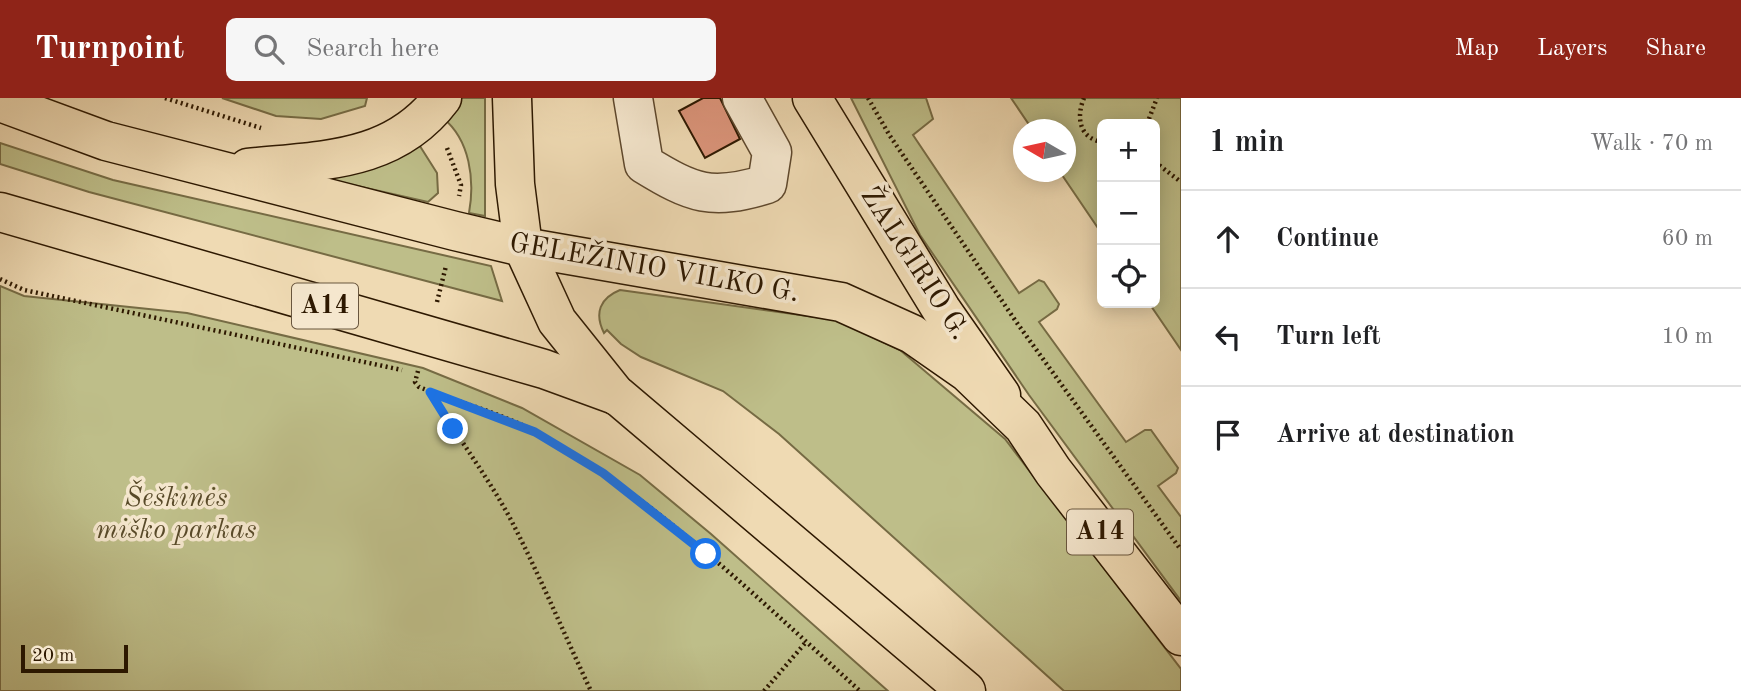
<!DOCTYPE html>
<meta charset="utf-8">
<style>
:root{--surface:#fff;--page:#f6f6f6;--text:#202124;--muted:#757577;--line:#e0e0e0;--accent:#8f2418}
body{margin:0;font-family:"Old Standard TT",serif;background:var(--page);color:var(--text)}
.controls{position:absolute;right:21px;top:21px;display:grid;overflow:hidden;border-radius:10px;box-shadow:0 4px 18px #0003}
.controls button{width:63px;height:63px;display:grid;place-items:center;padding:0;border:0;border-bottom:2px solid var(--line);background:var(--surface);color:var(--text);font:35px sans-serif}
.compass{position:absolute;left:1013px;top:21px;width:63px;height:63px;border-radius:50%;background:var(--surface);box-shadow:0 4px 18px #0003;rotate:279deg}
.scale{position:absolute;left:21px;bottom:18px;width:107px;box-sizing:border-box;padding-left:7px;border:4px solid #2d1800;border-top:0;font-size:19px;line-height:24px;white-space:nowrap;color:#2d1800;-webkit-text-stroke:5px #f5e7ce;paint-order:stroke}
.stop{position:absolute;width:21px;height:21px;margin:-16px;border:5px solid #1a73e8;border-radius:50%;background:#fff}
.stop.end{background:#1a73e8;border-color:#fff;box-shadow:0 2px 7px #0008}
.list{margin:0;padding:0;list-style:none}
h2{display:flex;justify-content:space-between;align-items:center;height:91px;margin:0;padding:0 28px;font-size:30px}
h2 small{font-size:23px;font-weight:400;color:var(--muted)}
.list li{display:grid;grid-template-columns:46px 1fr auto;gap:21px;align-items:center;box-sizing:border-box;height:98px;padding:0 28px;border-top:2px solid var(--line)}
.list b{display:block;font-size:26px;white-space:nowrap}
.list em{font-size:23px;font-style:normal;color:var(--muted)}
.icon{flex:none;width:38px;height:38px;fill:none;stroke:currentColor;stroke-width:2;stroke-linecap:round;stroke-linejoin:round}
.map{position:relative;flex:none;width:1181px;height:593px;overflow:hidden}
header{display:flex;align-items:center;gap:42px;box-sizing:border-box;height:98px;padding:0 35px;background:var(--accent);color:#fff}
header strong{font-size:33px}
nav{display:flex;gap:38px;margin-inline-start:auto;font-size:24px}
.search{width:490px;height:63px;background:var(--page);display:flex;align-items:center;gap:18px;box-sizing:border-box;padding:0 24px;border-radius:10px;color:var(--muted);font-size:26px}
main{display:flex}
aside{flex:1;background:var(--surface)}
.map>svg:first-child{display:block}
.green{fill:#bebe89;stroke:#766b44;stroke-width:2}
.building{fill:#db947a;stroke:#2d1800;stroke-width:2}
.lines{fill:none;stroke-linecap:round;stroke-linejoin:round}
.minor-casing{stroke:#5e482d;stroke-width:41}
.major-casing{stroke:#2d1800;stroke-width:41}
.highway-casing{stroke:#2d1800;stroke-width:41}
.path{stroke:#2d1800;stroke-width:4.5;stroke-dasharray:2 3.5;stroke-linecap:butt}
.minor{stroke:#f5e7ce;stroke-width:38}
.major{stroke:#efdab3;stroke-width:38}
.highway{stroke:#efdab3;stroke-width:38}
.route{stroke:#1a73e8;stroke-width:9}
.labels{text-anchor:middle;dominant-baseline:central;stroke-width:7;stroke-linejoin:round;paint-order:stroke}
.shield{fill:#f5e7ce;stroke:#69563e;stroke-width:2}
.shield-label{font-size:26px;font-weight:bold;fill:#2d1800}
.street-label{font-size:28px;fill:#2d1800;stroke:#f5e7ce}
.park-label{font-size:28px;font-style:italic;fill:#584a29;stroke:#f5e7ce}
</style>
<header>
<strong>Turnpoint</strong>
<div class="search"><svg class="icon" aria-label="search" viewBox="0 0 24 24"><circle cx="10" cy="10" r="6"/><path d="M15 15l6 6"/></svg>Search here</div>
<nav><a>Map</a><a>Layers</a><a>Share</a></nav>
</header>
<main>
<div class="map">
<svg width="1181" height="593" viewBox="0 0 1181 593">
<rect width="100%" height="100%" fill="#efdab3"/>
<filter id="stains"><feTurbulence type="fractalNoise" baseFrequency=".00286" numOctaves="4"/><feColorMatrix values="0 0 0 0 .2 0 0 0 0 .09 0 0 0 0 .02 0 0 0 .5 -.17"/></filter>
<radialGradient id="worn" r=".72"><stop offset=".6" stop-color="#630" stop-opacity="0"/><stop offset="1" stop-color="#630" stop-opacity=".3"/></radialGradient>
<g class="green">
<path d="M222 0H367L365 8 321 21 276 18Z"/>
<path d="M456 0H485V118L469 115C475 82 470 42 443 20Z"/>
<path d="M851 0H926L933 21 913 37 1019 195 1039 182 1044 184 1059 206 1057 211 1039 224 1126 344 1145 332H1151L1178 370 1176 375 1158 388 1181 419V503L1029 297 920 137Z"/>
<path d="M1011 0H1181V252L1149 205H1155V26H1102V136L1060 74H1066V32L1032 31Z"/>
<path d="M0 45 113 82 491 168 502 203 89 94 0 66Z"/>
<path d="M418 45 437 75 438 95 428 104 335 83 333 77Z"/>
<path d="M0 188 24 198 187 215 423 270 522 310 640 377 711 436 888 593H0Z"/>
<path d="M620 192 837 222 900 252 1005 341 1181 571V593H1064L779 336 723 293 641 259 621 246 607 232 604 235C594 215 600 200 620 192Z"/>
</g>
<path class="building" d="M703 0H720L740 41 705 60 679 13Z"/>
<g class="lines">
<g class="minor-casing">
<path id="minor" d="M633 0 644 66C693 96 711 103 767 86L772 54 742 0"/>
</g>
<g class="major-casing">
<path id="major" d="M812 0 941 211 1001 297"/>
</g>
<g class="highway-casing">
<g id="highway">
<path d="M512 0 515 86 523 149 557 223 617 298"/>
<path d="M0 4 106 43 455 133 523 149 841 204 912 236 968 275 1023 328 1053 373 1181 538"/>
<path d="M248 70C321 62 393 65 442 0"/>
<path d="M0 114 544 271 618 298 966 593"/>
</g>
</g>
<g class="path">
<path d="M165 0 261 30"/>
<path d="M868 0 890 38 1017 225 1181 452"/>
<path d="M1084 0C1076 19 1079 40 1102 44"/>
<path d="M1147 26 1157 0"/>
<path d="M447 50 461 87 459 98"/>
<path d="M1155 64 1181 84"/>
<path d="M0 181 24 192 402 272"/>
<path d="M437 204 446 168"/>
<path d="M418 273 415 284 419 289C457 304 502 315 538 335 658 402 759 501 860 593"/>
<path d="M431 294C456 338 487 377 511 422 540 478 564 536 591 593"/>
<path d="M764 593 806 544"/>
</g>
<use href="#minor" class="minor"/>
<use href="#major" class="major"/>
<use href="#highway" class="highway"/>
</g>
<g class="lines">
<path class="route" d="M453 331 430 294 535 334 603 375 706 456"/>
</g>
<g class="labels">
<g class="shield">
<rect x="292" y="185.5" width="66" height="45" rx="5"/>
<rect x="1067" y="411.5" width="66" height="45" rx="5"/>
</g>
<g class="shield-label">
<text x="325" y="208">A14</text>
<text x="1100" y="434">A14</text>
</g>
<g class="street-label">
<text transform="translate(914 166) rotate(57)">ŽALGIRIO G.</text>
<text transform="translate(654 171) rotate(10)">GELEŽINIO VILKO G.</text>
</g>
<g class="park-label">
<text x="176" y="401">Šeškinės<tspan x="176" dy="32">miško parkas</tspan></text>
</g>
</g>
<rect width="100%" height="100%" filter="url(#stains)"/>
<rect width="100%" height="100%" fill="url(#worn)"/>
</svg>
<div class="controls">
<button>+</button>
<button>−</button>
<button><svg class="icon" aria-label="locate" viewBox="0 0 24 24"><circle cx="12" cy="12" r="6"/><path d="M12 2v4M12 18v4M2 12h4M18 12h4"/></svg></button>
</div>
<svg class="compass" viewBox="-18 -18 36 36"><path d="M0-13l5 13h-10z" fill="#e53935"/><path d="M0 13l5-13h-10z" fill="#757577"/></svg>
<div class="scale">20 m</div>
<div class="stop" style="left:706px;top:456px"></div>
<div class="stop end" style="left:453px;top:331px"></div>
</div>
<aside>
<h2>1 min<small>Walk · 70 m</small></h2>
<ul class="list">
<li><svg class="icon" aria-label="ahead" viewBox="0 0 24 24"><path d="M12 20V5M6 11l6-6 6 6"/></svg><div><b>Continue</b></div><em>60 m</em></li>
<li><svg class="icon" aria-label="left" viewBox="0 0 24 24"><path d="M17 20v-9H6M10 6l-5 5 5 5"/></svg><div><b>Turn left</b></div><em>10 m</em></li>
<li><svg class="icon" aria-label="arrive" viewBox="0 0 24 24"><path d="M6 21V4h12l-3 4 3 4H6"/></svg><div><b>Arrive at destination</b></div></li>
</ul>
</aside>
</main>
